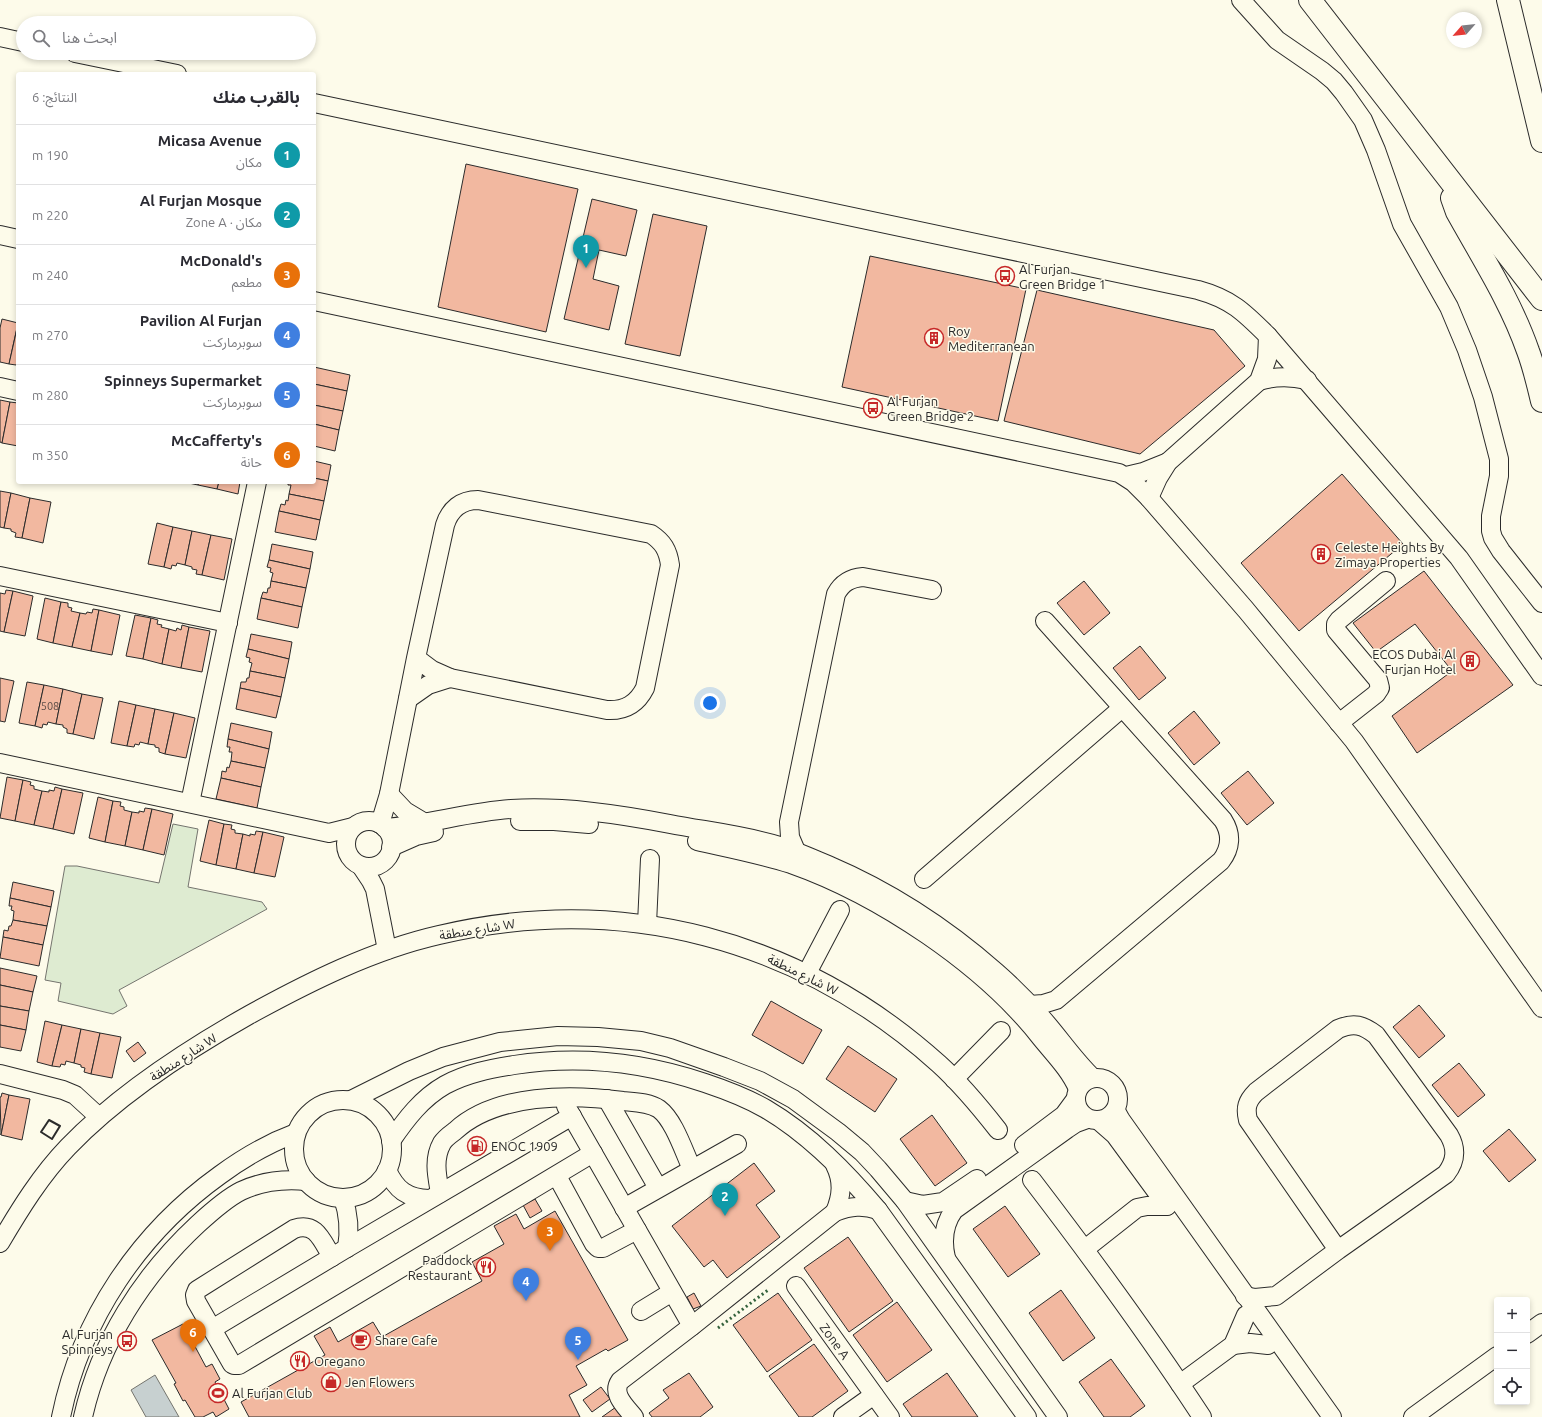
<!DOCTYPE html>
<html lang="ar">
<meta charset="utf-8">
<style>
:root{--surface:#fff;--page:#f7f7f7;--text:#2b2b33;--muted:#7c7c81;--line:#e1e1e2;--accent:#c62828}
body{margin:0;font-family:Ubuntu,"Noto Sans Arabic",sans-serif;background:var(--page);color:var(--text);direction:rtl}
.controls{position:absolute;right:12px;bottom:12px;display:grid;overflow:hidden;border-radius:4px;box-shadow:0 2px 6px #0003}
.controls button{width:36px;height:36px;display:grid;place-items:center;padding:0;border:0;border-bottom:1px solid var(--line);background:var(--surface);color:var(--text);font:20px sans-serif}
.compass{position:absolute;left:1446px;top:12px;width:36px;height:36px;border-radius:50%;background:var(--surface);box-shadow:0 2px 6px #0003;rotate:243deg}
.you{position:absolute;left:710px;top:703px;width:14px;height:14px;margin:-10px;border:3px solid #fff;border-radius:50%;background:#1a73e8;box-shadow:0 0 0 6px #1a73e833}
.badge{display:grid;place-items:center;width:26px;height:26px;border-radius:50%;background:var(--accent);color:#fff;font-size:13px;font-weight:700}
.pin{position:absolute;translate:-50% -33px;filter:drop-shadow(0 1px 2px #0008)}
.pin::after{content:'';position:absolute;top:21px;width:14px;height:12px;background:inherit;clip-path:polygon(0 0,100% 0,50% 100%)}
.list{margin:0;padding:0;list-style:none}
h2{display:flex;justify-content:space-between;align-items:center;height:52px;margin:0;padding:0 16px;font-size:17px}
h2 small{font-size:13px;font-weight:400;color:var(--muted)}
.list li{display:grid;grid-template-columns:26px 1fr auto;gap:12px;align-items:center;box-sizing:border-box;height:60px;padding:0 16px;border-top:1px solid var(--line)}
.list b{display:block;font-size:15px;white-space:nowrap}
.list p{margin:0;font-size:13px;white-space:nowrap;color:var(--muted)}
.list em{font-size:13px;font-style:normal;color:var(--muted)}
.icon{flex:none;width:22px;height:22px;fill:none;stroke:currentColor;stroke-width:2;stroke-linecap:round;stroke-linejoin:round}
.map{position:relative;flex:none;width:1542px;height:1417px;overflow:hidden;direction:ltr}
.search{position:absolute;background:var(--surface);box-shadow:0 2px 6px #0003;left:16px;top:16px;width:300px;height:44px;display:flex;align-items:center;gap:10px;box-sizing:border-box;padding:0 14px;border-radius:22px;color:var(--muted);font-size:15px}
.panel{position:absolute;background:var(--surface);box-shadow:0 2px 6px #0003;left:16px;top:72px;width:300px;height:412px;border-radius:4px;direction:rtl}
.map>svg:first-child{display:block}
.green{fill:#deebd1;stroke:#74746e}
.water{fill:#c7d0d0;stroke:#74746e}
.building{fill:#f2b8a0;stroke:#2b2b2b}
.lines{fill:none;stroke-linecap:round;stroke-linejoin:round}
.minor-casing{stroke:#2b2b2b;stroke-width:20}
.highway-casing{stroke:#2b2b2b;stroke-width:24}
.minor{stroke:#fdfbea;stroke-width:18}
.highway{stroke:#fdfbea;stroke-width:22}
.hedge{stroke:#34623c;stroke-width:3;stroke-dasharray:2 3;stroke-linecap:butt}
.wall{stroke:#2b2b2b;stroke-width:2}
.labels{text-anchor:middle;dominant-baseline:central;stroke-width:3;stroke-linejoin:round;paint-order:stroke}
.number-label{font-size:11px;fill:#5d4e48}
.poi-label{font-size:13px;fill:#2b2b2b;stroke:#fdfbea;text-anchor:start}
.street-label{font-size:13px;fill:#2b2b2b;stroke:#fdfbea}
</style>
<div class="map">
<svg width="1542" height="1417" viewBox="0 0 1542 1417">
<rect width="100%" height="100%" fill="#fdfbea"/>
<path class="green" d="M173 824 198 829 188 887 262 902 267 909 119 990 127 1006 113 1014 58 1001 61 983 45 980 65 866H77L159 883Z"/>
<path class="water" d="M155 1375 179 1417H146L131 1390Z"/>
<g class="building">
<path d="M466 164 578 189 546 332 438 307Z"/>
<path d="M592 199 637 210 626 256 599 250 593 279 619 286 609 330 564 319Z"/>
<path d="M653 214 707 226 680 356 625 344Z"/>
<path d="M870 256 1026 289 998 421 842 387Z"/>
<path d="M1037 290 1214 330 1245 366 1140 454 1004 421Z"/>
<path d="M2 319 18 323 9 364 0 362V328Z"/>
<path d="M18 324V362L16 365 9 364Z"/>
<path d="M314 367 350 375 347 391 314 384Z"/>
<path d="M314 384 347 391 343 411 314 405Z"/>
<path d="M0 400 10 402 2 443 0 442Z"/>
<path d="M10 402 18 403V446L2 443Z"/>
<path d="M314 405 343 411 339 430 314 424Z"/>
<path d="M314 424 339 430 335 451 314 446Z"/>
<path d="M314 461 331 465 328 481 314 478Z"/>
<path d="M1342 474 1403 544 1299 631 1241 563Z"/>
<path d="M314 478 328 481 324 501 289 494 291 485H288V482H314Z"/>
<path d="M184 482H199L198 485Z"/>
<path d="M199 482H219L217 489 198 485Z"/>
<path d="M219 482H240L238 494 217 489Z"/>
<path d="M0 491 11 493 4 528 0 527Z"/>
<path d="M11 493 30 498 22 538 15 537 16 533 11 531V529L4 528Z"/>
<path d="M289 494 324 501 320 520 279 511 281 504 285 505 286 500 288 501Z"/>
<path d="M30 498 51 502 43 543 22 538Z"/>
<path d="M279 511 320 520 316 540 275 532Z"/>
<path d="M157 523 173 527 164 567 148 564Z"/>
<path d="M173 527 192 531 185 565 177 563 176 566 172 565 171 569 164 567Z"/>
<path d="M192 531 211 535 202 575 196 574 197 570 192 569V567L185 565Z"/>
<path d="M211 535 232 539 224 580 202 575Z"/>
<path d="M272 544 313 552 310 569 269 560Z"/>
<path d="M269 560 310 569 306 588 271 581 273 573 270 572 271 568 267 567Z"/>
<path d="M1424 571 1513 685 1417 753 1392 716 1452 671 1415 624 1376 652 1353 623Z"/>
<path d="M271 581 306 588 302 607 261 598 263 592 267 593 268 588H270Z"/>
<path d="M1084 581 1110 613 1084 635 1057 603Z"/>
<path d="M6 590 13 591 4 632 0 631V593L5 594Z"/>
<path d="M13 591 33 596 25 636 4 632Z"/>
<path d="M45 598 61 602 53 643 37 639Z"/>
<path d="M261 598 302 607 298 628 257 619Z"/>
<path d="M61 602 68 603V607L72 608 71 611 80 613 72 647 53 643Z"/>
<path d="M93 609 99 610 91 651 72 647 80 613 86 614 87 612 92 613Z"/>
<path d="M99 610 120 615 112 655 91 651Z"/>
<path d="M135 615 151 618 143 659 126 656Z"/>
<path d="M151 618 158 620 157 624 162 625 161 627 169 629 162 664 143 659Z"/>
<path d="M182 625 189 627 181 668 162 664 169 629 176 631 177 628 181 630Z"/>
<path d="M189 627 210 631 202 672 181 668Z"/>
<path d="M251 634 292 642 289 659 248 649Z"/>
<path d="M1140 646 1166 678 1139 700 1113 668Z"/>
<path d="M248 649 289 659 285 678 250 671 252 663 249 662 250 658 246 657Z"/>
<path d="M250 671 285 678 281 697 240 688 241 682H246L247 678H249Z"/>
<path d="M0 678 14 681 5 722 0 721Z"/>
<path d="M27 682 44 685 35 726 19 723Z"/>
<path d="M44 685 63 689 56 724 48 722 47 725 43 724 42 728 35 726Z"/>
<path d="M240 688 281 697 276 718 236 709Z"/>
<path d="M63 689 82 694 73 734 67 733V729L63 727V725L56 724Z"/>
<path d="M82 694 103 698 94 739 73 734Z"/>
<path d="M119 701 136 705 127 746 111 743Z"/>
<path d="M136 705 155 709 148 744 140 742 139 745 135 744 134 747 127 746Z"/>
<path d="M155 709 174 713 165 754 159 752V748L155 747V745L148 744Z"/>
<path d="M1194 711 1220 743 1194 765 1168 733Z"/>
<path d="M174 713 195 718 186 758 165 754Z"/>
<path d="M231 723 272 732 269 749 228 739Z"/>
<path d="M228 739 269 749 265 768 231 761 232 752H229L230 747H227Z"/>
<path d="M231 761 265 768 261 787 221 778 222 771 226 772 227 767 229 768Z"/>
<path d="M1248 771 1274 803 1247 825 1221 793Z"/>
<path d="M7 777 23 780 15 821 0 818Z"/>
<path d="M221 778 261 787 257 808 216 799Z"/>
<path d="M23 780 31 782 30 785 34 786V789L42 791 34 825 15 821Z"/>
<path d="M55 787 62 789 53 829 34 825 42 791 49 792V790L54 791Z"/>
<path d="M62 789 83 793 74 834 53 829Z"/>
<path d="M98 797 113 801 105 842 89 838Z"/>
<path d="M113 801 121 802 120 806 124 807V810L132 812 125 846 105 842Z"/>
<path d="M145 808 152 809 143 850 125 846 132 812 139 813V811L144 812Z"/>
<path d="M152 809 173 814 164 855 143 850Z"/>
<path d="M209 820 224 824 216 865 200 861Z"/>
<path d="M224 824 232 825 231 829 235 830V833L243 834 236 869 216 865Z"/>
<path d="M256 831 263 832 254 873 236 869 243 834 250 836V834L255 835Z"/>
<path d="M263 832 284 837 275 877 254 873Z"/>
<path d="M13 882 54 891 51 907 10 898Z"/>
<path d="M10 898 51 907 47 926 13 920 14 911 11 910 12 906H9Z"/>
<path d="M13 920 47 926 43 945 3 937 4 930 8 931 9 926H11Z"/>
<path d="M3 937 43 945 39 966 0 958Z"/>
<path d="M0 968 37 976 33 992 0 985Z"/>
<path d="M0 985 33 992 29 1011 0 1006Z"/>
<path d="M771 1001 822 1030 803 1064 752 1035Z"/>
<path d="M1419 1005 1445 1036 1419 1058 1393 1027Z"/>
<path d="M0 1006 29 1011 26 1030 0 1025Z"/>
<path d="M45 1021 62 1025 52 1066 37 1062Z"/>
<path d="M0 1025 26 1030 21 1051 0 1047Z"/>
<path d="M62 1025 81 1029 74 1063 66 1061 65 1065 61 1064 60 1067 52 1066Z"/>
<path d="M81 1029 100 1033 91 1074 84 1072 85 1068 81 1067V1065L74 1063Z"/>
<path d="M100 1033 121 1037 112 1078 91 1074Z"/>
<path d="M138 1042 146 1053 134 1062 126 1051Z"/>
<path d="M848 1046 897 1079 875 1112 826 1079Z"/>
<path d="M1459 1063 1485 1095 1458 1117 1432 1085Z"/>
<path d="M2 1093 9 1095 1 1135 0 1097H1Z"/>
<path d="M9 1095 30 1099 22 1140 1 1135Z"/>
<path d="M932 1115 967 1163 935 1186 900 1139Z"/>
<path d="M1509 1129 1536 1160 1509 1182 1483 1151Z"/>
<path d="M754 1163 775 1191 756 1205 780 1237 727 1278 713 1260 704 1267 672 1226Z"/>
<path d="M535 1199 542 1211 530 1218 523 1205Z"/>
<path d="M1005 1206 1040 1254 1008 1277 973 1229Z"/>
<path d="M555 1211 628 1340 608 1351 606 1349 576 1366 587 1385 569 1395 580 1417H249L241 1402 325 1355 314 1336 330 1327 338 1342 373 1322 382 1337 482 1281 472 1262 504 1244 494 1226 516 1214 524 1229Z"/>
<path d="M848 1237 893 1301 849 1332 804 1268Z"/>
<path d="M1061 1290 1095 1338 1063 1361 1029 1313Z"/>
<path d="M694 1293 701 1306 693 1309 687 1297Z"/>
<path d="M778 1293 812 1340 767 1372 733 1325Z"/>
<path d="M897 1302 932 1350 887 1382 853 1335Z"/>
<path d="M183 1324 206 1367 212 1364 220 1379 215 1382 229 1409 216 1417 213 1412 203 1417H195L185 1400 183 1401 174 1384 176 1383 152 1340Z"/>
<path d="M814 1344 848 1391 812 1417H799L769 1376Z"/>
<path d="M1111 1359 1145 1406 1130 1417H1104L1079 1382Z"/>
<path d="M689 1373 713 1407 700 1417H652L649 1413 669 1398 663 1390Z"/>
<path d="M947 1373 978 1417H912L903 1404Z"/>
<path d="M601 1387 610 1399 592 1412 583 1400Z"/>
<path d="M616 1407 623 1417H602Z"/>
</g>
<g class="lines">
<g class="minor-casing">
<g id="minor">
<path d="M1241 0 1277 40 1322 71 1334 81 1344 93 1363 120 1376 150 1402 224 1449 307 1467 350 1483 397 1499 459V476L1491 516V531L1493 538 1501 551 1542 603"/>
<path d="M0 37 23 42"/>
<path d="M75 53 177 74"/>
<path d="M314 103 1198 290C1231 299 1244 312 1268 336L1459 558 1542 676"/>
<path d="M0 235 18 239"/>
<path d="M314 301 1119 473 1133 482 1149 498 1246 610 1354 741 1542 1008"/>
<path d="M1259 381C1275 376 1290 376 1307 380"/>
<path d="M0 387 18 391"/>
<path d="M1126 476 1143 472 1168 462"/>
<path d="M1149 498 1158 478 1168 462 1259 381 1267 359 1268 336"/>
<path d="M0 576 228 623"/>
<path d="M408 699 428 685 450 678"/>
<path d="M1339 723 1376 694 1380 688 1378 680 1336 630V624L1339 620 1386 581"/>
<path d="M0 763 329 833 353 827"/>
<path d="M389 794 405 811 425 823"/>
<path d="M190 803 257 482"/>
<path d="M520 821H554L589 824"/>
<circle cx="369" cy="844" r="23"/>
<path d="M380 824 389 794 416 658 445 525C450 509 461 500 478 500L651 534C663 542 668 550 670 565L645 688C637 704 625 711 607 710L450 678 432 670 416 658"/>
<path d="M385 828C427 825 468 812 511 809 564 806 618 814 670 824 706 831 744 835 780 846 796 851 812 858 828 865 889 891 946 928 996 972 1012 986 1027 1001 1041 1017 1059 1037 1074 1060 1093 1078"/>
<path d="M697 841C728 848 760 854 791 864 879 895 983 964 1041 1038 1054 1054 1070 1070 1078 1089"/>
<path d="M391 847 416 836 434 832"/>
<path d="M796 851 790 837 789 822 836 594C842 583 850 578 863 577L932 590"/>
<path d="M361 866 371 881 375 889 387 950"/>
<path d="M924 879 1122 708"/>
<path d="M647 924 650 859"/>
<path d="M807 973 840 910"/>
<path d="M1030 1005 1043 1004 1056 1000 1221 861C1231 848 1232 834 1223 820L1045 621"/>
<path d="M0 1074 63 1090 75 1095 99 1117"/>
<circle cx="1097" cy="1099" r="21"/>
<path d="M954 1079 1001 1031"/>
<path d="M607 1099 658 1188"/>
<path d="M351 1100 409 1071 443 1057 500 1042 558 1036 598 1037 641 1041 670 1048 724 1067 760 1081 793 1099 838 1132 862 1152 878 1169 905 1201 1058 1417"/>
<circle cx="343" cy="1149" r="49"/>
<path d="M566 1106 692 1326"/>
<path d="M1116 1111 1121 1120 1332 1417"/>
<path d="M1099 1121 1115 1135 1167 1206"/>
<path d="M391 1141C406 1119 422 1098 445 1085 467 1073 490 1069 514 1065 579 1055 643 1062 705 1083 726 1090 747 1098 766 1109 810 1135 846 1172 878 1210L1027 1417"/>
<path d="M1024 1145 1064 1115 1075 1100"/>
<path d="M835 1165C843 1181 842 1195 835 1212"/>
<path d="M387 1170C396 1190 407 1198 429 1199"/>
<path d="M557 1176 594 1244 598 1248H603L637 1230"/>
<path d="M1032 1180C1091 1257 1149 1336 1202 1417"/>
<path d="M440 1193C437 1176 433 1159 442 1143 445 1138 451 1134 455 1131 496 1093 572 1094 623 1101 634 1102 649 1102 659 1109 674 1120 684 1152 692 1169"/>
<path d="M343 1198C349 1215 350 1230 347 1248"/>
<path d="M905 1201 923 1205 943 1202 977 1179"/>
<path d="M624 1208 737 1144"/>
<path d="M0 1243C20 1209 41 1175 68 1147 118 1095 187 1050 249 1015 309 982 373 950 439 935 622 892 800 939 939 1064 961 1084 980 1107 998 1130"/>
<path d="M1085 1249 1137 1208 1147 1206H1167"/>
<path d="M332 1257C322 1241 316 1221 294 1229L197 1290 195 1295 196 1301 232 1364 234 1365H239L593 1153"/>
<path d="M946 1258C942 1241 943 1225 954 1210L1067 1129 1076 1123 1087 1119"/>
<path d="M796 1286 890 1417"/>
<path d="M1245 1296 1255 1298 1276 1296 1338 1250 1446 1174C1456 1161 1457 1149 1449 1135L1376 1035C1363 1025 1354 1022 1338 1029L1256 1092C1247 1101 1245 1108 1248 1120L1338 1250"/>
<path d="M641 1311 672 1292"/>
<path d="M212 1329 347 1248 572 1116"/>
<path d="M1527 1334 1542 1323"/>
<path d="M1233 1345 1250 1343 1268 1345"/>
<path d="M1180 1384 1233 1345 1246 1315"/>
<path d="M61 1417C81 1319 139 1233 220 1175 243 1158 269 1143 296 1133"/>
<path d="M83 1417C100 1342 142 1276 198 1224 210 1213 227 1198 241 1191 262 1181 284 1179 306 1181"/>
<path d="M634 1417C626 1407 611 1394 620 1381L692 1326 835 1212C851 1206 863 1205 878 1210"/>
<path d="M843 1417 874 1395"/>
<path d="M1413 1417 1497 1356"/>
</g>
</g>
<g class="highway-casing">
<g id="highway">
<path d="M1310 0 1542 299"/>
<path d="M1508 0 1542 141"/>
<path d="M1452 198 1457 212C1482 257 1511 302 1528 351 1534 367 1538 384 1542 401"/>
</g>
</g>
<use href="#minor" class="minor"/>
<use href="#highway" class="highway"/>
<path class="hedge" d="M718 1328 768 1290"/>
<path class="wall" d="M49 1120 60 1126 52 1139 41 1132Z"/>
</g>
<defs>
<g id="bus-ring" transform="scale(1)"><circle r="9.5" fill="#fdfbea" stroke="#c62828" stroke-width="1.5"/><path d="M-5-6H5V4H4V6H2V4H-2V6H-4V4H-5ZM-3.5-4V0h7V-4ZM-3.5 1.2v1.5H-2V1.2ZM2 1.2v1.5H3.5V1.2Z" fill="#c62828"/></g>
<g id="building-ring" transform="scale(1)"><circle r="9.5" fill="#fdfbea" stroke="#c62828" stroke-width="1.5"/><path d="M-4-6H4V6H1V3H-1V6H-4ZM-2.5-4.3h1.7v1.8h-1.7ZM.8-4.3h1.7v1.8H.8ZM-2.5-1h1.7V.8h-1.7ZM.8-1h1.7V.8H.8Z" fill="#c62828"/></g>
<g id="fuel-ring" transform="scale(1)"><circle r="9.5" fill="#fdfbea" stroke="#c62828" stroke-width="1.5"/><path d="M-5.5-6h7V0h2V4h1.3V-2.5L3-4.5l.8-.8L6-3V5H2.5V1h-1V6h-7ZM-4.2-4.7v3.2H.2V-4.7Z" fill="#c62828"/></g>
<g id="restaurant-ring" transform="scale(1)"><circle r="9.5" fill="#fdfbea" stroke="#c62828" stroke-width="1.5"/><path d="M-5-6h1v4h1v-4h1v4h1v-4h1v5L-1.5 .5V6h-2V.5L-5-1ZM5-6V6H3V1.5H1.5Q1.5-4 5-6Z" fill="#c62828"/></g>
<g id="cafe-ring" transform="scale(1)"><circle r="9.5" fill="#fdfbea" stroke="#c62828" stroke-width="1.5"/><path d="M-5.5-4.5H6V0H3Q3 3.5 0 3.5H-2.5Q-5.5 3.5-5.5 0ZM3-3.2v2h1.7v-2ZM-6 4.5H4V6H-6Z" fill="#c62828"/></g>
<g id="shop-ring" transform="scale(1)"><circle r="9.5" fill="#fdfbea" stroke="#c62828" stroke-width="1.5"/><path d="M-5-2.5h2.3a2.7 3.5 0 0 1 5.4 0H5L5.5 6h-11ZM-1.5-2.5h3a1.5 2.3 0 0 0-3 0Z" fill="#c62828"/></g>
<g id="stadium-ring" transform="scale(1)"><circle r="9.5" fill="#fdfbea" stroke="#c62828" stroke-width="1.5"/><path d="M0-5a6.5 5 0 1 0 0 10a6.5 5 0 1 0 0-10ZM-3.5-1.8h7v3.6h-7Z" fill="#c62828"/></g>
</defs>
<g fill-rule="evenodd">
<use href="#bus-ring" x="1005" y="276"/>
<use href="#building-ring" x="934" y="338"/>
<use href="#bus-ring" x="873" y="408"/>
<use href="#building-ring" x="1321" y="554"/>
<use href="#building-ring" x="1470" y="661"/>
<use href="#fuel-ring" x="477" y="1146"/>
<use href="#restaurant-ring" x="486" y="1267"/>
<use href="#cafe-ring" x="361" y="1340"/>
<use href="#bus-ring" x="127" y="1341"/>
<use href="#restaurant-ring" x="300" y="1361"/>
<use href="#shop-ring" x="331" y="1382"/>
<use href="#stadium-ring" x="218" y="1393"/>
</g>
<g class="labels">
<g class="number-label">
<text x="50" y="706">508</text>
</g>
<g class="poi-label">
<text x="1019" y="269">Al Furjan<tspan x="1019" dy="15">Green Bridge 1</tspan></text>
<text x="948" y="331">Roy<tspan x="948" dy="15">Mediterranean</tspan></text>
<text x="887" y="401">Al Furjan<tspan x="887" dy="15">Green Bridge 2</tspan></text>
<text x="1335" y="547">Celeste Heights By<tspan x="1335" dy="15">Zimaya Properties</tspan></text>
<text x="1456" y="654" text-anchor="end">ECOS Dubai Al<tspan x="1456" dy="15">Furjan Hotel</tspan></text>
<text x="491" y="1146">ENOC 1909</text>
<text x="472" y="1260" text-anchor="end">Paddock<tspan x="472" dy="15">Restaurant</tspan></text>
<text x="113" y="1334" text-anchor="end">Al Furjan<tspan x="113" dy="15">Spinneys</tspan></text>
<text x="375" y="1340">Share Cafe</text>
<text x="314" y="1361">Oregano</text>
<text x="345" y="1382">Jen Flowers</text>
<text x="232" y="1393">Al Furjan Club</text>
</g>
<g class="street-label">
<text transform="translate(477 929) rotate(-9)">شارع منطقة W</text>
<text transform="translate(803 974) rotate(26)">شارع منطقة W</text>
<text transform="translate(183 1057) rotate(-33)">شارع منطقة W</text>
<text transform="translate(835 1341) rotate(54)">Zone A</text>
</g>
</g>
</svg>
<div class="controls">
<button>+</button>
<button>−</button>
<button><svg class="icon" aria-label="locate" viewBox="0 0 24 24"><circle cx="12" cy="12" r="6"/><path d="M12 2v4M12 18v4M2 12h4M18 12h4"/></svg></button>
</div>
<svg class="compass" viewBox="-18 -18 36 36"><path d="M0-13l5 13h-10z" fill="#e53935"/><path d="M0 13l5-13h-10z" fill="#7c7c81"/></svg>
<div class="you"></div>
<div class="pin badge" style="left:586px;top:268px;background:#0f9aa8">1</div>
<div class="pin badge" style="left:725px;top:1216px;background:#0f9aa8">2</div>
<div class="pin badge" style="left:550px;top:1251px;background:#e8710a">3</div>
<div class="pin badge" style="left:526px;top:1301px;background:#3f7fe0">4</div>
<div class="pin badge" style="left:578px;top:1360px;background:#3f7fe0">5</div>
<div class="pin badge" style="left:193px;top:1352px;background:#e8710a">6</div>
<div class="search"><svg class="icon" aria-label="search" viewBox="0 0 24 24"><circle cx="10" cy="10" r="6"/><path d="M15 15l6 6"/></svg>ابحث هنا</div>
<section class="panel">
<h2>بالقرب منك<small>النتائج: 6</small></h2>
<ul class="list">
<li><span class="badge" style="background:#0f9aa8">1</span><div><b>Micasa Avenue</b><p>مكان</p></div><em>190 m</em></li>
<li><span class="badge" style="background:#0f9aa8">2</span><div><b>Al Furjan Mosque</b><p>مكان · Zone A</p></div><em>220 m</em></li>
<li><span class="badge" style="background:#e8710a">3</span><div><b>McDonald's</b><p>مطعم</p></div><em>240 m</em></li>
<li><span class="badge" style="background:#3f7fe0">4</span><div><b>Pavilion Al Furjan</b><p>سوبرماركت</p></div><em>270 m</em></li>
<li><span class="badge" style="background:#3f7fe0">5</span><div><b>Spinneys Supermarket</b><p>سوبرماركت</p></div><em>280 m</em></li>
<li><span class="badge" style="background:#e8710a">6</span><div><b>McCafferty's</b><p>حانة</p></div><em>350 m</em></li>
</ul>
</section>
</div>
